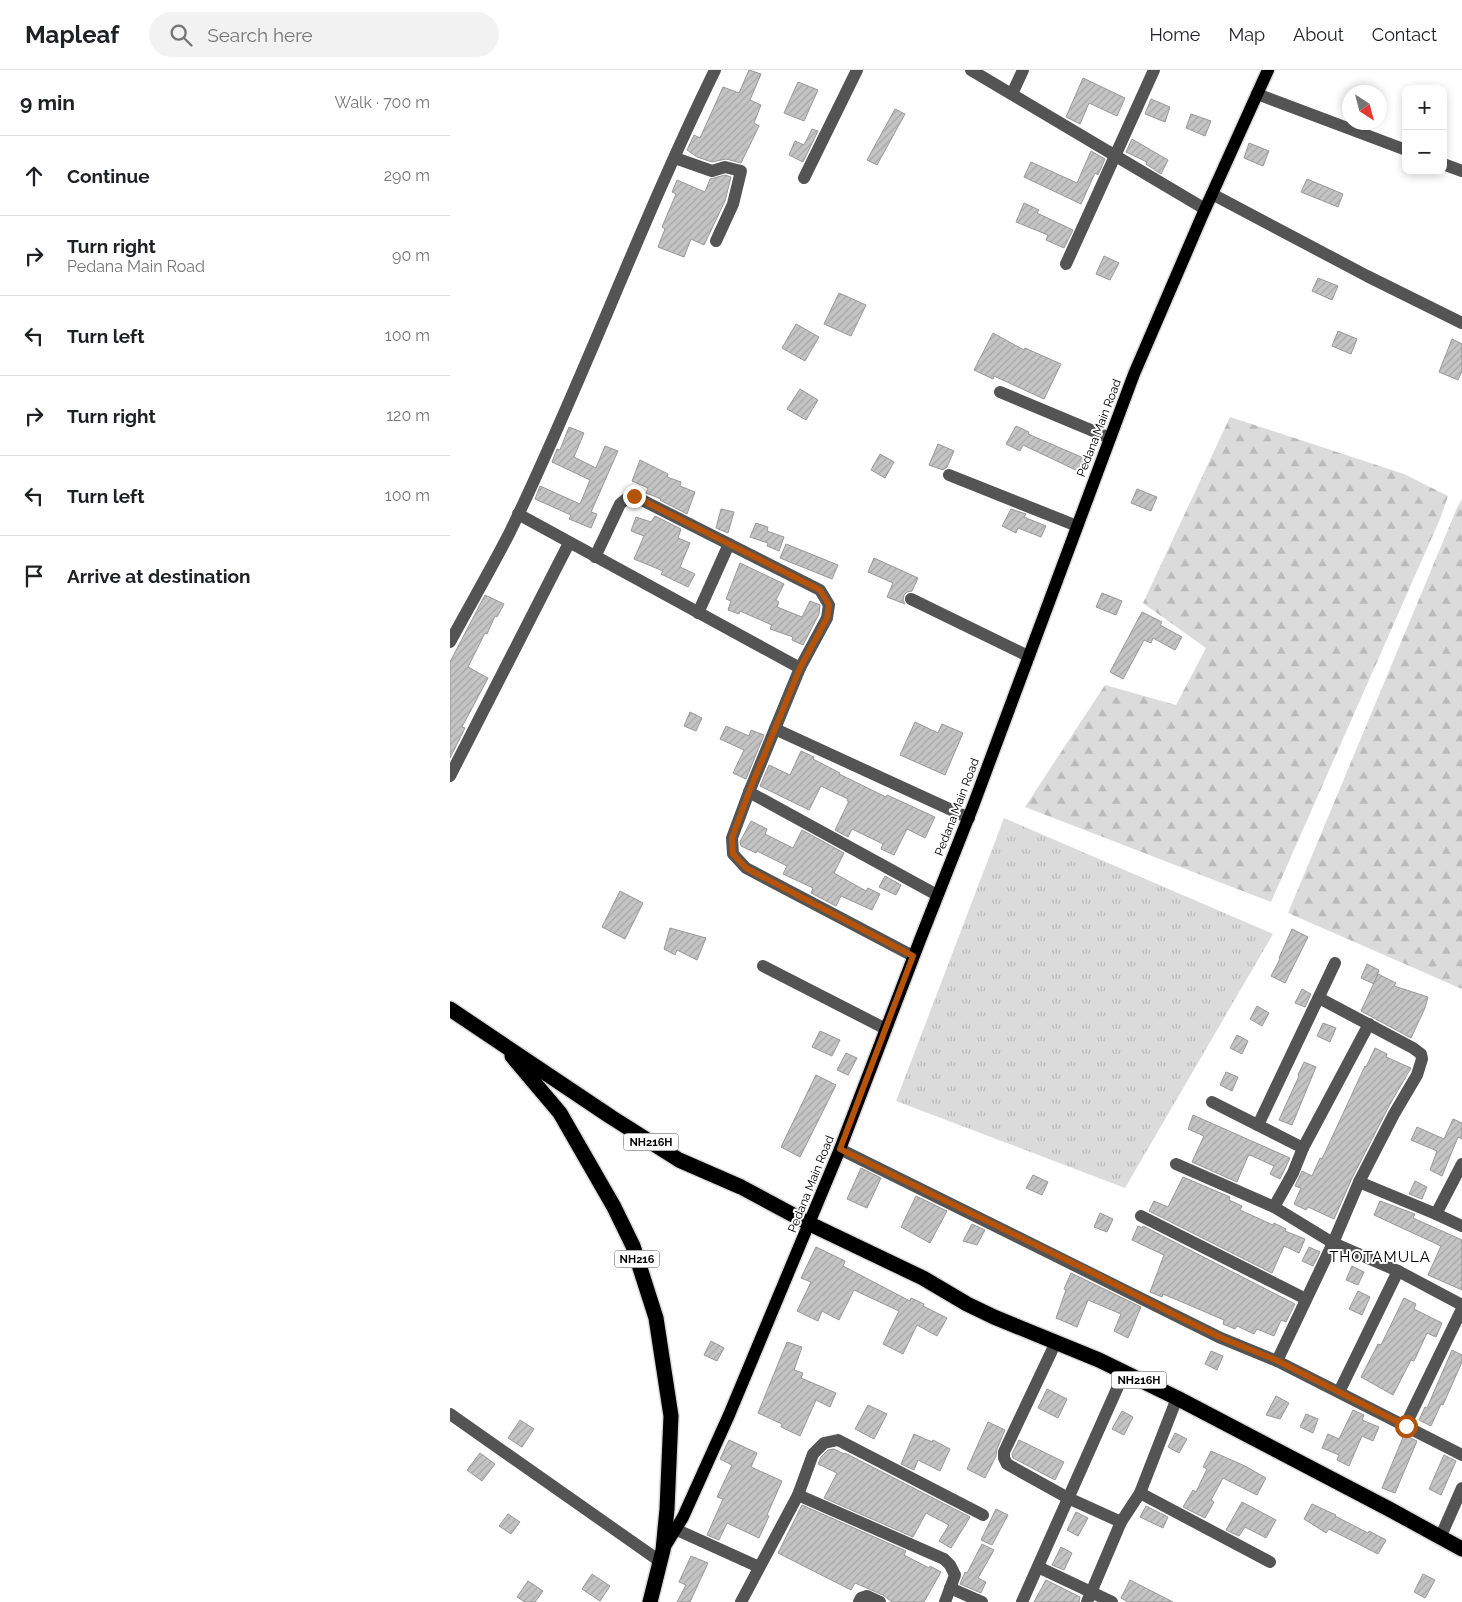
<!DOCTYPE html>
<meta charset="utf-8">
<style>
:root{--surface:#fff;--page:#f2f2f2;--text:#202124;--muted:#757577;--line:#e0e0e0}
body{margin:0;font-family:Raleway,sans-serif;background:var(--page);color:var(--text)}
.controls{position:absolute;right:15px;top:15px;display:grid;overflow:hidden;border-radius:10px;box-shadow:0 2px 8px #0003}
.controls button{width:45px;height:45px;display:grid;place-items:center;padding:0;border:0;border-bottom:1px solid var(--line);background:var(--surface);color:var(--text);font:25px sans-serif}
.compass{position:absolute;left:892px;top:15px;width:45px;height:45px;border-radius:50%;background:var(--surface);box-shadow:0 2px 8px #0003;rotate:144deg}
.stop{position:absolute;width:15px;height:15px;margin:-11px;border:4px solid #b45309;border-radius:50%;background:#fff}
.stop.end{background:#b45309;border-color:#fff;box-shadow:0 1px 5px #0008}
.list{margin:0;padding:0;list-style:none}
h2{display:flex;justify-content:space-between;align-items:center;height:65px;margin:0;padding:0 20px;font-size:21px}
h2 small{font-size:16px;font-weight:400;color:var(--muted)}
.list li{display:grid;grid-template-columns:32px 1fr auto;gap:15px;align-items:center;box-sizing:border-box;height:80px;padding:0 20px;border-top:1px solid var(--line)}
.list b{display:block;font-size:19px;white-space:nowrap}
.list p{margin:0;font-size:16px;white-space:nowrap;color:var(--muted)}
.list em{font-size:16px;font-style:normal;color:var(--muted)}
.icon{flex:none;width:28px;height:28px;fill:none;stroke:currentColor;stroke-width:2;stroke-linecap:round;stroke-linejoin:round}
.map{position:relative;flex:none;width:1012px;height:1532px;overflow:hidden}
header{display:flex;align-items:center;gap:30px;box-sizing:border-box;height:70px;padding:0 25px;background:var(--surface);border-bottom:1px solid var(--line)}
header strong{font-size:24px}
nav{display:flex;gap:28px;margin-inline-start:auto;font-size:18px}
.search{width:350px;height:45px;background:var(--page);display:flex;align-items:center;gap:12px;box-sizing:border-box;padding:0 18px;border-radius:28px;color:var(--muted);font-size:19px}
main{display:flex}
aside{flex:1;background:var(--surface)}
.map>svg:first-child{display:block}
.grass{fill:url(#grass-tufts)}
.forest{fill:url(#forest-firs)}
.building{fill:url(#building-hatch);stroke:#989898}
.lines{fill:none;stroke-linecap:round;stroke-linejoin:round}
.major-casing{stroke:#dbdbdb;stroke-width:15}
.highway-casing{stroke:#dbdbdb;stroke-width:18}
.minor{stroke:#545454;stroke-width:12}
.major{stroke:#000;stroke-width:12}
.highway{stroke:#000;stroke-width:15}
.route{stroke:#b45309;stroke-width:6}
.labels{text-anchor:middle;dominant-baseline:central;stroke-width:4;stroke-linejoin:round;paint-order:stroke}
.shield{fill:#fff;stroke:#4c4c4c;stroke-width:1}
.shield-label{font-size:11px;font-weight:bold;fill:#000}
.street-label{font-size:12px;fill:#000;stroke:#fff}
.quarter-label{font-size:15px;letter-spacing:1px;fill:#000;stroke:#fff}
</style>
<header>
<strong>Mapleaf</strong>
<div class="search"><svg class="icon" aria-label="search" viewBox="0 0 24 24"><circle cx="10" cy="10" r="6"/><path d="M15 15l6 6"/></svg>Search here</div>
<nav><a>Home</a><a>Map</a><a>About</a><a>Contact</a></nav>
</header>
<main>
<aside>
<h2>9 min<small>Walk · 700 m</small></h2>
<ul class="list">
<li><svg class="icon" aria-label="ahead" viewBox="0 0 24 24"><path d="M12 20V5M6 11l6-6 6 6"/></svg><div><b>Continue</b></div><em>290 m</em></li>
<li><svg class="icon" aria-label="right" viewBox="0 0 24 24"><path d="M7 20v-9h11M14 6l5 5-5 5"/></svg><div><b>Turn right</b><p>Pedana Main Road</p></div><em>90 m</em></li>
<li><svg class="icon" aria-label="left" viewBox="0 0 24 24"><path d="M17 20v-9H6M10 6l-5 5 5 5"/></svg><div><b>Turn left</b></div><em>100 m</em></li>
<li><svg class="icon" aria-label="right" viewBox="0 0 24 24"><path d="M7 20v-9h11M14 6l5 5-5 5"/></svg><div><b>Turn right</b></div><em>120 m</em></li>
<li><svg class="icon" aria-label="left" viewBox="0 0 24 24"><path d="M17 20v-9H6M10 6l-5 5 5 5"/></svg><div><b>Turn left</b></div><em>100 m</em></li>
<li><svg class="icon" aria-label="arrive" viewBox="0 0 24 24"><path d="M6 21V4h12l-3 4 3 4H6"/></svg><div><b>Arrive at destination</b></div></li>
</ul>
</aside>
<div class="map">
<svg width="1012" height="1532" viewBox="0 0 1012 1532">
<defs>
<pattern id="grass-tufts" width="24" height="20" patternUnits="userSpaceOnUse" patternTransform="scale(1.25)"><rect width="24" height="20" fill="#dbdbdb"/><path d="M3 7l-1-3M5 7V3M7 7l1-3M15 17l-1-3M17 17v-4M19 17l1-3" fill="none" stroke="#bababa"/></pattern>
<pattern id="forest-firs" width="22" height="20" patternUnits="userSpaceOnUse" patternTransform="scale(1.25)"><rect width="22" height="20" fill="#dbdbdb"/><path d="M5 1l3.5 6h-7zM16 11l3.5 6h-7z" fill="#bababa"/></pattern>
<pattern id="building-hatch" width="6" height="6" patternUnits="userSpaceOnUse" patternTransform="scale(1.25)"><rect width="6" height="6" fill="#c4c4c4"/><path d="M-1 1l2-2M0 6l6-6M5 7l2-2" fill="none" stroke="#a7a7a7"/></pattern>
</defs>
<rect width="100%" height="100%" fill="#fff"/>
<path class="grass" d="M554 748 823 864 675 1118 446 1031Z"/>
<g class="forest">
<path d="M780 347 954 404 998 426 990 449 821 832 575 737 655 615 726 635 756 578 693 533Z"/>
<path d="M1012 429V919L838 843 1007 438Z"/>
</g>
<g class="building">
<path d="M299 0 311 4 300 30 311 35 304 53 309 56 291 93 276 89 262 92 247 87 237 80 244 65 250 68 273 17 289 23Z"/>
<path d="M633 8 675 28 667 46 639 33 630 54 616 47Z"/>
<path d="M348 12 368 20 354 51 334 43Z"/>
<path d="M701 29 720 37 715 52 695 44Z"/>
<path d="M445 39 455 44 427 95 417 90Z"/>
<path d="M741 44 761 51 755 66 736 58Z"/>
<path d="M362 59 368 61 353 92 339 85 345 71 354 75Z"/>
<path d="M682 69 718 90 711 104 696 94 697 92 676 82Z"/>
<path d="M799 73 819 81 813 96 794 88Z"/>
<path d="M641 81 655 89 648 105 645 103 631 134 574 107 581 92 627 113Z"/>
<path d="M275 105 281 107 275 131 254 175 241 169 234 187 208 177 215 159 212 157 226 124 222 122 227 110 255 122 260 109Z"/>
<path d="M857 109 893 124 888 137 851 122Z"/>
<path d="M574 133 589 140 587 143 623 160 614 178 596 170 598 165 566 152Z"/>
<path d="M654 186 669 193 660 210 646 204Z"/>
<path d="M868 208 888 216 882 230 862 221Z"/>
<path d="M389 223 416 235 401 266 374 254Z"/>
<path d="M346 254 369 267 355 291 332 278Z"/>
<path d="M888 261 907 269 901 284 882 276Z"/>
<path d="M543 263 574 280 575 278 611 294 594 329 544 306 543 309 524 300Z"/>
<path d="M1002 269 1012 274V301L1008 310 989 302Z"/>
<path d="M350 319 368 330 356 350 337 339Z"/>
<path d="M566 356 579 362 578 364 636 389 630 402 573 375 570 381 556 374Z"/>
<path d="M119 357 134 363 124 387 146 398 155 376 168 381 141 442 147 444 141 458 119 449 121 445 85 429 90 416 130 434 140 410 102 392 107 379 110 380Z"/>
<path d="M488 374 504 381 497 397 493 400 479 395Z"/>
<path d="M430 384 444 392 435 408 421 400Z"/>
<path d="M190 390 218 404 217 407 231 412 230 416 245 422 237 444 210 430 211 429 196 423 198 418 182 411Z"/>
<path d="M687 419 707 427 701 441 681 433Z"/>
<path d="M271 439 284 442 278 463 266 458Z"/>
<path d="M561 439 576 444 574 447 596 456 591 467 568 458 566 463 552 456Z"/>
<path d="M205 446 231 459 228 468 240 473 230 497 245 504 238 517 211 504 213 501 184 489 194 466 181 461 186 447 201 452Z"/>
<path d="M306 453 318 457 317 461 334 467 329 481 317 476 318 473 300 467Z"/>
<path d="M336 474 388 495 382 509 330 488Z"/>
<path d="M424 488 468 508 462 521 457 522 454 525 453 530 455 534 437 527 443 513 418 502Z"/>
<path d="M290 493 334 514 326 530 329 532 327 537 352 547 360 531 370 535 369 544 353 575 342 570 343 567 320 559 322 555 290 541 289 544 278 540 281 531 276 529Z"/>
<path d="M652 523 672 531 666 545 646 537Z"/>
<path d="M35 525 54 534 47 547 45 546 37 564 35 563 18 597 38 608 12 657 15 658 0 688V592Z"/>
<path d="M692 542 712 552 710 555 732 567 725 580 703 568 701 573 694 570 673 609 660 602Z"/>
<path d="M240 642 252 648 246 661 234 656Z"/>
<path d="M465 652 488 663 492 654 513 663 495 705 450 685Z"/>
<path d="M276 656 299 666 301 660 314 665 296 709 283 703 294 680 270 669Z"/>
<path d="M351 681 364 687 363 689 390 703 389 704 436 727 437 725 485 747 475 768 457 759 444 785 431 779 433 774 402 759 398 767 385 760 399 731H397L398 729 371 716 359 740 310 716 319 695 340 705Z"/>
<path d="M301 751 317 759 315 764 343 778 352 760 394 783 384 803 416 821 418 818 430 824 422 840 391 826 386 836 361 823 363 818 333 804 337 796 307 781 306 783 291 776 290 772Z"/>
<path d="M435 806 451 815 446 825 429 817Z"/>
<path d="M170 821 193 833 175 869 152 857Z"/>
<path d="M220 858 256 868 247 890 227 880 225 885 214 879Z"/>
<path d="M842 859 858 867 835 913 821 906 830 889 829 888Z"/>
<path d="M917 894 929 900 924 914 911 908Z"/>
<path d="M928 904 946 913 944 916 978 927 975 938 961 968 911 941Z"/>
<path d="M852 919 861 924 855 937 845 933Z"/>
<path d="M807 936 819 943 812 956 800 949Z"/>
<path d="M873 953 886 958 880 972 867 966Z"/>
<path d="M370 961 390 970 382 986 362 977Z"/>
<path d="M787 965 798 971 792 984 780 978Z"/>
<path d="M925 978 937 984 936 987 961 998 940 1034 902 1108 884 1149 858 1137 856 1140 844 1134 851 1118 845 1116 852 1101 862 1106 870 1088 872 1089 915 996 916 997Z"/>
<path d="M396 983 407 988 398 1005 387 1000Z"/>
<path d="M854 992 866 997 842 1055 829 1050 849 1006 848 1005Z"/>
<path d="M776 1002 788 1007 782 1021 770 1015Z"/>
<path d="M366 1005 386 1015 350 1087 331 1077Z"/>
<path d="M743 1045 840 1088 830 1109 820 1104 824 1096 800 1085 798 1086 787 1112 742 1092 754 1066 738 1059Z"/>
<path d="M1003 1049 1012 1053V1069L1008 1067 992 1106 980 1100 987 1081 961 1070 967 1057 994 1069Z"/>
<path d="M411 1098 431 1108 417 1138 397 1129Z"/>
<path d="M583 1105 598 1112 592 1125 576 1118Z"/>
<path d="M733 1107 780 1127 779 1130 792 1136 790 1140 823 1155 824 1153 836 1159 835 1161 855 1169 849 1183 834 1176 822 1203 699 1141 704 1131 718 1137Z"/>
<path d="M965 1111 977 1117 972 1129 959 1124Z"/>
<path d="M466 1126 497 1141 480 1173 451 1157Z"/>
<path d="M930 1131 965 1144 963 1148 1012 1170V1220L978 1205 991 1176 924 1145Z"/>
<path d="M650 1143 663 1149 657 1162 644 1157Z"/>
<path d="M522 1154 535 1160 527 1175 513 1171Z"/>
<path d="M688 1156 692 1158 693 1156 845 1234 836 1252 831 1250 824 1266 807 1259 804 1264 787 1256 785 1259 773 1254 774 1250 732 1232 713 1224 712 1227 700 1222 714 1185 682 1170Z"/>
<path d="M366 1177 395 1191 393 1196 460 1231 461 1228 474 1234 473 1236 497 1248 487 1266 467 1255 453 1284 433 1274 449 1241 404 1220 389 1250 372 1241 368 1251 347 1241 361 1212 351 1208Z"/>
<path d="M859 1177 870 1182 863 1196 852 1191Z"/>
<path d="M902 1196 914 1202 908 1215 896 1210Z"/>
<path d="M621 1203 691 1237 678 1268 664 1261 671 1244 638 1230 627 1257 606 1248 616 1220 614 1219Z"/>
<path d="M908 1221 920 1227 912 1245 899 1239Z"/>
<path d="M954 1228 966 1234 964 1239 992 1253 986 1267 977 1263 964 1291 961 1290 943 1325 911 1307 928 1274 931 1275Z"/>
<path d="M261 1271 274 1278 267 1291 254 1285Z"/>
<path d="M337 1272 352 1277 344 1300 353 1303 351 1308 386 1323 380 1337 366 1330 350 1366 331 1357 332 1354 308 1343Z"/>
<path d="M1002 1280 1012 1285V1292L993 1335 991 1334 981 1356 969 1350 975 1337 977 1338Z"/>
<path d="M761 1281 773 1286 767 1300 755 1294Z"/>
<path d="M597 1319 617 1329 608 1348 588 1338Z"/>
<path d="M826 1326 839 1333 830 1349 816 1345Z"/>
<path d="M418 1335 437 1344 424 1369 405 1359Z"/>
<path d="M903 1340 914 1345 912 1350 929 1357 923 1371 912 1366 899 1396 887 1390 889 1385 872 1378 878 1364 889 1369Z"/>
<path d="M672 1341 683 1347 674 1365 662 1359Z"/>
<path d="M856 1344 868 1349 863 1363 850 1357Z"/>
<path d="M70 1350 84 1359 72 1377 58 1368Z"/>
<path d="M538 1352 555 1360 547 1379 546 1386 535 1408 517 1399Z"/>
<path d="M725 1363 737 1369 729 1383 718 1377Z"/>
<path d="M464 1364 482 1372 483 1370 500 1379 490 1401 468 1390 464 1400 451 1394Z"/>
<path d="M954 1365 967 1371 945 1423 932 1418Z"/>
<path d="M279 1370 307 1383 301 1397 332 1411 317 1445 319 1446 309 1468 277 1453 269 1470 257 1465 273 1429 267 1427 282 1395 270 1389Z"/>
<path d="M569 1370 614 1392 605 1410 563 1388 562 1384Z"/>
<path d="M384 1379 394 1384 395 1383 520 1447 501 1478 489 1471 499 1455 476 1443 463 1467 374 1428 387 1403 368 1394 371 1387 378 1380Z"/>
<path d="M761 1381 795 1396 816 1408 807 1425 773 1408 761 1430 764 1432 755 1448 733 1437 743 1420 746 1422 757 1399 753 1397Z"/>
<path d="M30 1383 45 1394 32 1411 17 1400Z"/>
<path d="M994 1385 1006 1391 991 1425 979 1419Z"/>
<path d="M792 1432 826 1450 816 1468 795 1457 789 1466 776 1460Z"/>
<path d="M862 1434 886 1445 885 1446 918 1463 919 1461 936 1470 928 1484 879 1459 876 1463 854 1449Z"/>
<path d="M352 1435 456 1481 454 1485 479 1498 480 1496 491 1502 474 1532H442L433 1525 405 1513 401 1520 328 1483Z"/>
<path d="M696 1436 718 1447 713 1458 690 1447Z"/>
<path d="M546 1439 558 1445 542 1475 531 1470Z"/>
<path d="M626 1442 638 1448 628 1466 617 1460Z"/>
<path d="M58 1444 70 1452 61 1464 49 1456Z"/>
<path d="M532 1474 544 1480 528 1508 536 1512 531 1523 510 1514 515 1502 517 1503Z"/>
<path d="M611 1477 622 1483 614 1500 602 1495Z"/>
<path d="M241 1486 258 1493 240 1532H227L236 1515 229 1512Z"/>
<path d="M142 1504 160 1516 150 1531 132 1519Z"/>
<path d="M973 1504 985 1510 975 1528 964 1522Z"/>
<path d="M596 1510 630 1527 629 1532H584Z"/>
<path d="M680 1510 723 1532H678L671 1528Z"/>
<path d="M78 1511 93 1521 85 1532H75L67 1527Z"/>
</g>
<g class="lines">
<g class="major-casing">
<path id="major" d="M214 1478 233 1447 279 1345 390 1079 470 870 523 736 684 304 752 146 818 0"/>
</g>
<g class="highway-casing">
<g id="highway">
<path d="M0 939 161 1047 229 1090 291 1117 360 1154 473 1208 517 1234 544 1247 649 1290 727 1328 939 1439 1012 1479"/>
<path d="M62 986 110 1043 164 1137 183 1176 206 1248 221 1346 217 1439 213 1480 200 1532"/>
</g>
</g>
<g class="minor">
<path d="M521 0 755 139"/>
<path d="M562 24 573 0"/>
<path d="M807 24 956 80"/>
<path d="M225 88 262 101 275 97 291 101 283 134 266 171"/>
<path d="M993 94 1012 101"/>
<path d="M354 108 407 0"/>
<path d="M762 124 917 206 1012 253"/>
<path d="M616 194 704 0"/>
<path d="M550 322 660 368"/>
<path d="M499 405 627 456"/>
<path d="M68 444 350 598"/>
<path d="M145 487 170 434 176 429 184 426 370 520 379 535 377 548 350 598 299 722 282 768 283 784 296 798 463 886"/>
<path d="M461 529 578 586"/>
<path d="M248 543 279 474"/>
<path d="M0 572C20 535 41 499 60 462 133 311 191 151 265 0"/>
<path d="M325 659 519 748"/>
<path d="M0 706 119 473"/>
<path d="M299 722 487 825"/>
<path d="M313 896 436 959"/>
<path d="M762 1032 853 1078 843 1103 824 1137"/>
<path d="M808 1055 885 893"/>
<path d="M853 1078 919 954"/>
<path d="M390 1079 771 1268 827 1291 1012 1385"/>
<path d="M726 1094 824 1137 883 1173 948 1201 1012 1235"/>
<path d="M909 1112 986 1144 1012 1156"/>
<path d="M986 1144 1012 1094"/>
<path d="M691 1146 856 1229"/>
<path d="M606 1272 554 1382V1388L557 1394 618 1428 671 1452"/>
<path d="M827 1291 883 1173 909 1112 944 1044 967 1005 972 989 971 984 963 978 869 928"/>
<path d="M889 1322 948 1201"/>
<path d="M0 1344 211 1492"/>
<path d="M955 1356 1012 1239"/>
<path d="M690 1423 820 1492"/>
<path d="M348 1425 494 1489 500 1495 505 1505 495 1532"/>
<path d="M225 1459 309 1497"/>
<path d="M990 1468 1012 1418"/>
<path d="M588 1497 662 1532"/>
<path d="M500 1518 532 1532"/>
<path d="M291 1532 348 1425 363 1384 374 1373 388 1370 533 1445"/>
<path d="M409 1532 411 1528 417 1526 430 1532"/>
<path d="M572 1532 674 1303"/>
<path d="M637 1532 671 1452 690 1423 727 1328"/>
</g>
<use href="#major" class="major"/>
<use href="#highway" class="highway"/>
</g>
<g class="lines">
<path class="route" d="M184 426 370 520 379 535 377 548 350 598 299 722 282 768 283 784 296 798 463 886 390 1079 641 1202 731 1248 772 1268 826 1290 956 1356"/>
</g>
<g class="labels">
<g class="shield">
<rect x="173.5" y="1063.5" width="55" height="17" rx="4"/>
<rect x="164.5" y="1180.5" width="45" height="17" rx="4"/>
<rect x="661.5" y="1301.5" width="55" height="17" rx="4"/>
</g>
<g class="shield-label">
<text x="201" y="1072">NH216H</text>
<text x="187" y="1189">NH216</text>
<text x="689" y="1310">NH216H</text>
</g>
<g class="street-label">
<text transform="translate(649 358) rotate(-69)">Pedana Main Road</text>
<text transform="translate(507 737) rotate(-69)">Pedana Main Road</text>
<text transform="translate(361 1114) rotate(-68)">Pedana Main Road</text>
</g>
<g class="quarter-label">
<text x="930" y="1187">THOTAMULA</text>
</g>
</g>
</svg>
<div class="controls">
<button>+</button>
<button>−</button>
</div>
<svg class="compass" viewBox="-18 -18 36 36"><path d="M0-13l5 13h-10z" fill="#e53935"/><path d="M0 13l5-13h-10z" fill="#757577"/></svg>
<div class="stop" style="left:956px;top:1356px"></div>
<div class="stop end" style="left:184px;top:426px"></div>
</div>
</main>
